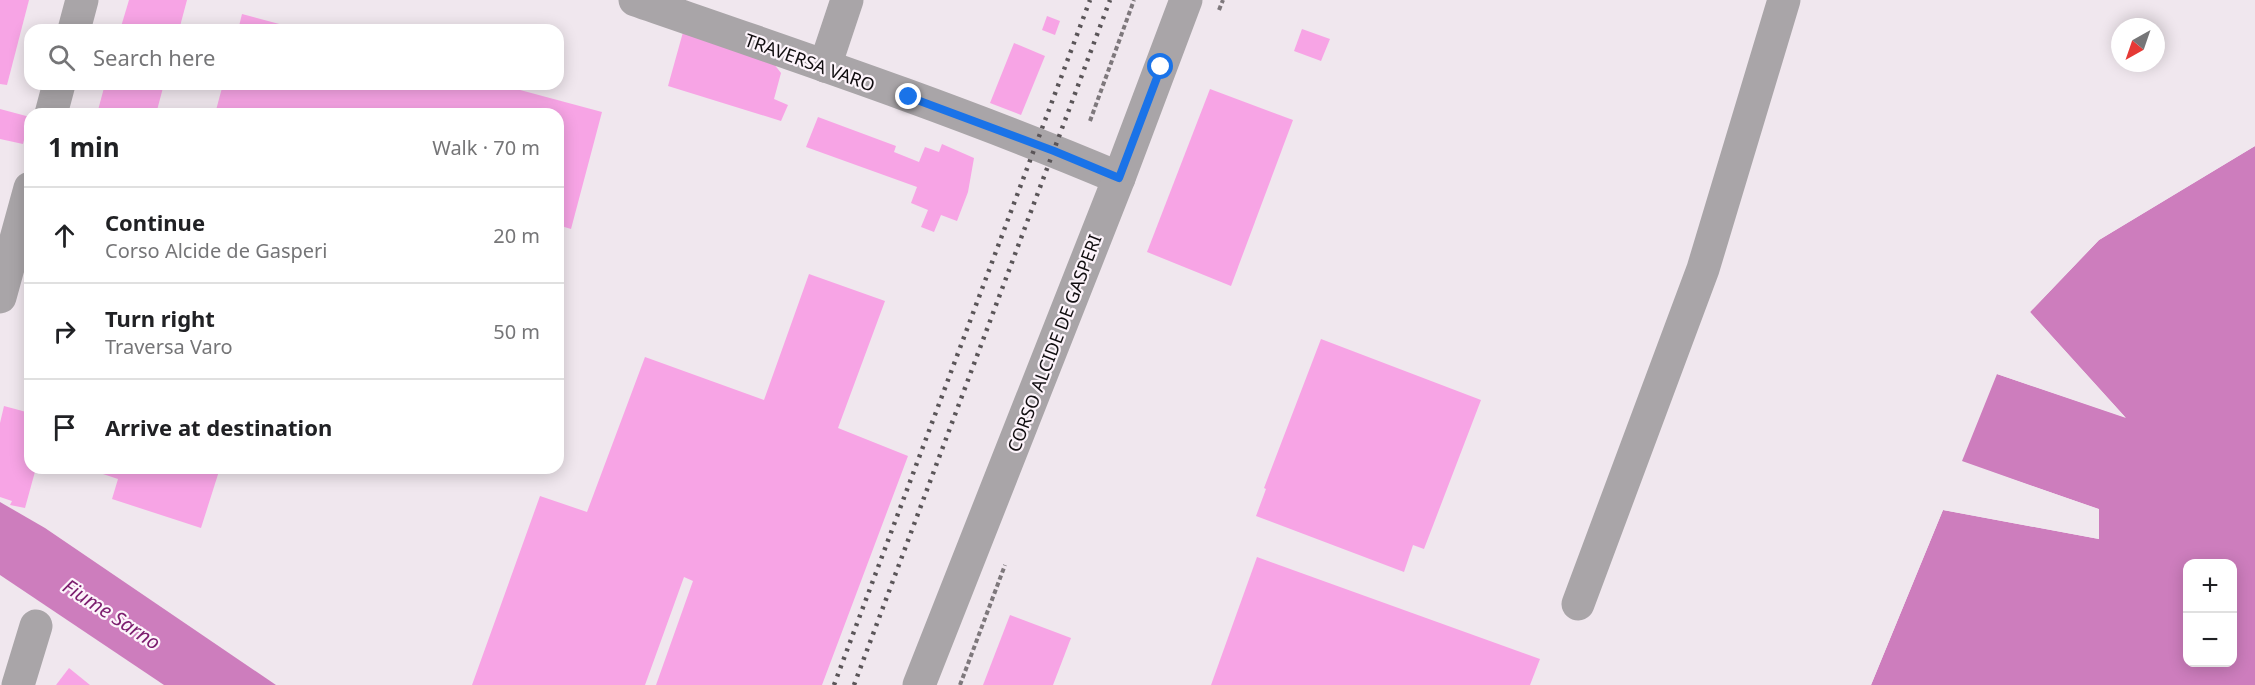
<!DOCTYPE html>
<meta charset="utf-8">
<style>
:root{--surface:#fff;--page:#f6f6f6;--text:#202124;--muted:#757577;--line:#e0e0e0}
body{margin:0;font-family:"Noto Sans",sans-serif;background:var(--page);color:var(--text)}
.controls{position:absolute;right:18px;bottom:18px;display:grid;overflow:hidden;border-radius:12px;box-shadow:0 3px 15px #0003}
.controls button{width:54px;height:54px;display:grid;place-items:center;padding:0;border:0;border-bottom:2px solid var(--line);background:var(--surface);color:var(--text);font:30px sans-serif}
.compass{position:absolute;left:2111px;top:18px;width:54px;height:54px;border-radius:50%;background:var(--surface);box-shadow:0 3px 15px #0003;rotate:220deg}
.stop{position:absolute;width:18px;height:18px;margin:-14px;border:4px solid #1a73e8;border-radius:50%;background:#fff}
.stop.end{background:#1a73e8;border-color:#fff;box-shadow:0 2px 6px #0008}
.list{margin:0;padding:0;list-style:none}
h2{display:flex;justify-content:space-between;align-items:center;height:78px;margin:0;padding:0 24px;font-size:26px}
h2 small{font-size:20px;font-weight:400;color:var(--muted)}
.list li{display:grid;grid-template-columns:39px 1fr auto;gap:18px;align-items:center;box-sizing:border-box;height:96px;padding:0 24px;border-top:2px solid var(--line)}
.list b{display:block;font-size:22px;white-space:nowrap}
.list p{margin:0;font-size:20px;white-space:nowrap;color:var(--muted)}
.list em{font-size:20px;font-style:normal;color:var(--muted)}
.icon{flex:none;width:33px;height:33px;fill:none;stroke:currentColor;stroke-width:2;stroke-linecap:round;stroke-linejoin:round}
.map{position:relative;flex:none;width:2255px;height:685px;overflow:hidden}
.search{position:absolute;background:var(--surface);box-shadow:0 3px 15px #0003;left:24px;top:24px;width:540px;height:66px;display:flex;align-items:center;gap:15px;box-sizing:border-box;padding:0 21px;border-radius:18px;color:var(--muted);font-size:22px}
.panel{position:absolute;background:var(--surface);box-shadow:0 3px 15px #0003;left:24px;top:108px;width:540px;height:366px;border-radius:18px}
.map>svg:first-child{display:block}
.water{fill:#cd7dbd;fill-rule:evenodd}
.pier{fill:#f0e7ee}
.building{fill:#f7a4e5}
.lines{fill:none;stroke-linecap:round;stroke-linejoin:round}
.path{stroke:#7e787c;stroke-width:4;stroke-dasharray:4.5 3;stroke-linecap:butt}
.minor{stroke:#a9a5a8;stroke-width:33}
.rail{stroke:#5a5558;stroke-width:4.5;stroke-dasharray:3 6;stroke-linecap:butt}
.route{stroke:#1a73e8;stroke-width:8}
.labels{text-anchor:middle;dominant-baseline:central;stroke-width:4.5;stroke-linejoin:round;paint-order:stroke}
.street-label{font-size:18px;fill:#100d0f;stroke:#fdf4fb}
.water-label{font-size:20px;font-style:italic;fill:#7c1d6e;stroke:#fdf4fb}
</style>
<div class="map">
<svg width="2255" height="685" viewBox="0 0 2255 685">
<rect width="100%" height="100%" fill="#f0e7ee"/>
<g class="water">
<path d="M2255 146V685H1871L1943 510 2099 539 2098 509 1962 461 1997 374 2125 417 2030 312 2099 240ZM2188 564H2232V662H2188Z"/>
<path d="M0 502 45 528 276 685H164L0 575Z"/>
</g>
<g class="pier">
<path d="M2255 143V146L2099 240 2030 312 2126 418 1994 373 1998 371 2116 411 2028 314 2027 310 2097 238Z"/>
<path d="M1959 461 2099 509V539L1943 510 1871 685H1868L1941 507 2096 535V511L1961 464Z"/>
</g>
<g class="building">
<path d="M0 0H29L7 85 0 84Z"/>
<path d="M129 0H187L179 30H120Z"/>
<path d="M242 14 298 29V30H238Z"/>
<path d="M1047 16 1060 21 1055 35 1042 30Z"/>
<path d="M685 25 767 55 781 73 774 99 788 105 781 121 668 86Z"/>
<path d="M1302 29 1330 39 1321 61 1294 51Z"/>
<path d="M1014 43 1045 56 1021 115 990 103Z"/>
<path d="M105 84H164L156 114H97Z"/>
<path d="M223 84H498L602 112 571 229 558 225V114H215Z"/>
<path d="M1210 89 1293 120 1231 286 1147 252Z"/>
<path d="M0 109 30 117 23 144 0 139Z"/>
<path d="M818 117 896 146 894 152 919 162 925 147 939 152 942 144 974 158 968 192 957 221 941 215 934 232 921 227 928 210 911 203 917 187 806 147Z"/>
<path d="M809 274 885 301 838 428 908 456 822 685H656L693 581 684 577 645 685H472L540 496 587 512 645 357 764 400Z"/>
<path d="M1321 339 1481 400 1424 549 1413 545 1404 572 1256 516 1266 489 1264 488Z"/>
<path d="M4 406 30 413V468H36L25 508 10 505 12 501 0 497V423Z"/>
<path d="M85 468H220L201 528 112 499 118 479Z"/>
<path d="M1257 557 1540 659 1530 685H1211Z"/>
<path d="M1010 615 1071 638 1053 685H983Z"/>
<path d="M69 668 90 685H56Z"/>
</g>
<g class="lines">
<g class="path">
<path d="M1219 10 1223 0"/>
<path d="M1090 121 1134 0"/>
<path d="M960 685 1005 565"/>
</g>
<g class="minor">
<path d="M635 0C797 56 961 111 1119 178"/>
<path d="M74 30 82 0"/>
<path d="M825 66 847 0"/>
<path d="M51 114 59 84"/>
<path d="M0 297 30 188"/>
<path d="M1578 604 1703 269 1784 0"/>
<path d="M18 685 36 626"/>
<path d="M919 685 1119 178 1186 0"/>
</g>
<g class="rail">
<path d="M834 685 1090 0"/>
<path d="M854 685 1110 0"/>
</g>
</g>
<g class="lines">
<path class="route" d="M909 97 1054 151 1119 178 1161 67"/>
</g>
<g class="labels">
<g class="street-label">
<text transform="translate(810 62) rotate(20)">TRAVERSA VARO</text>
<text transform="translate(1054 343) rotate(-69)">CORSO ALCIDE DE GASPERI</text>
</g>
<g class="water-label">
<text transform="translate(112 614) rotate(33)">Fiume Sarno</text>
</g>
</g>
</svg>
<div class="controls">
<button>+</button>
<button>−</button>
</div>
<svg class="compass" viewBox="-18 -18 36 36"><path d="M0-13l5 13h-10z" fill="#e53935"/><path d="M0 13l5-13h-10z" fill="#757577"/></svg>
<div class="stop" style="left:1161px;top:67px"></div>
<div class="stop end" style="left:909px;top:97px"></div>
<div class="search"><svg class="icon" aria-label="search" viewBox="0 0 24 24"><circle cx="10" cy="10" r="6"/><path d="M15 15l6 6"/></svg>Search here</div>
<section class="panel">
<h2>1 min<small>Walk · 70 m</small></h2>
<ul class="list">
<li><svg class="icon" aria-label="ahead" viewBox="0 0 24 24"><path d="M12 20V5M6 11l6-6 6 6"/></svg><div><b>Continue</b><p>Corso Alcide de Gasperi</p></div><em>20 m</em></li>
<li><svg class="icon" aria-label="right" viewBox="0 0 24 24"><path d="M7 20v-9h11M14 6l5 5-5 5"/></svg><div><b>Turn right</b><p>Traversa Varo</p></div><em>50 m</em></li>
<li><svg class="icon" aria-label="arrive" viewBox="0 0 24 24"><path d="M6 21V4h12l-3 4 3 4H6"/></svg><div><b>Arrive at destination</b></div></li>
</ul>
</section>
</div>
